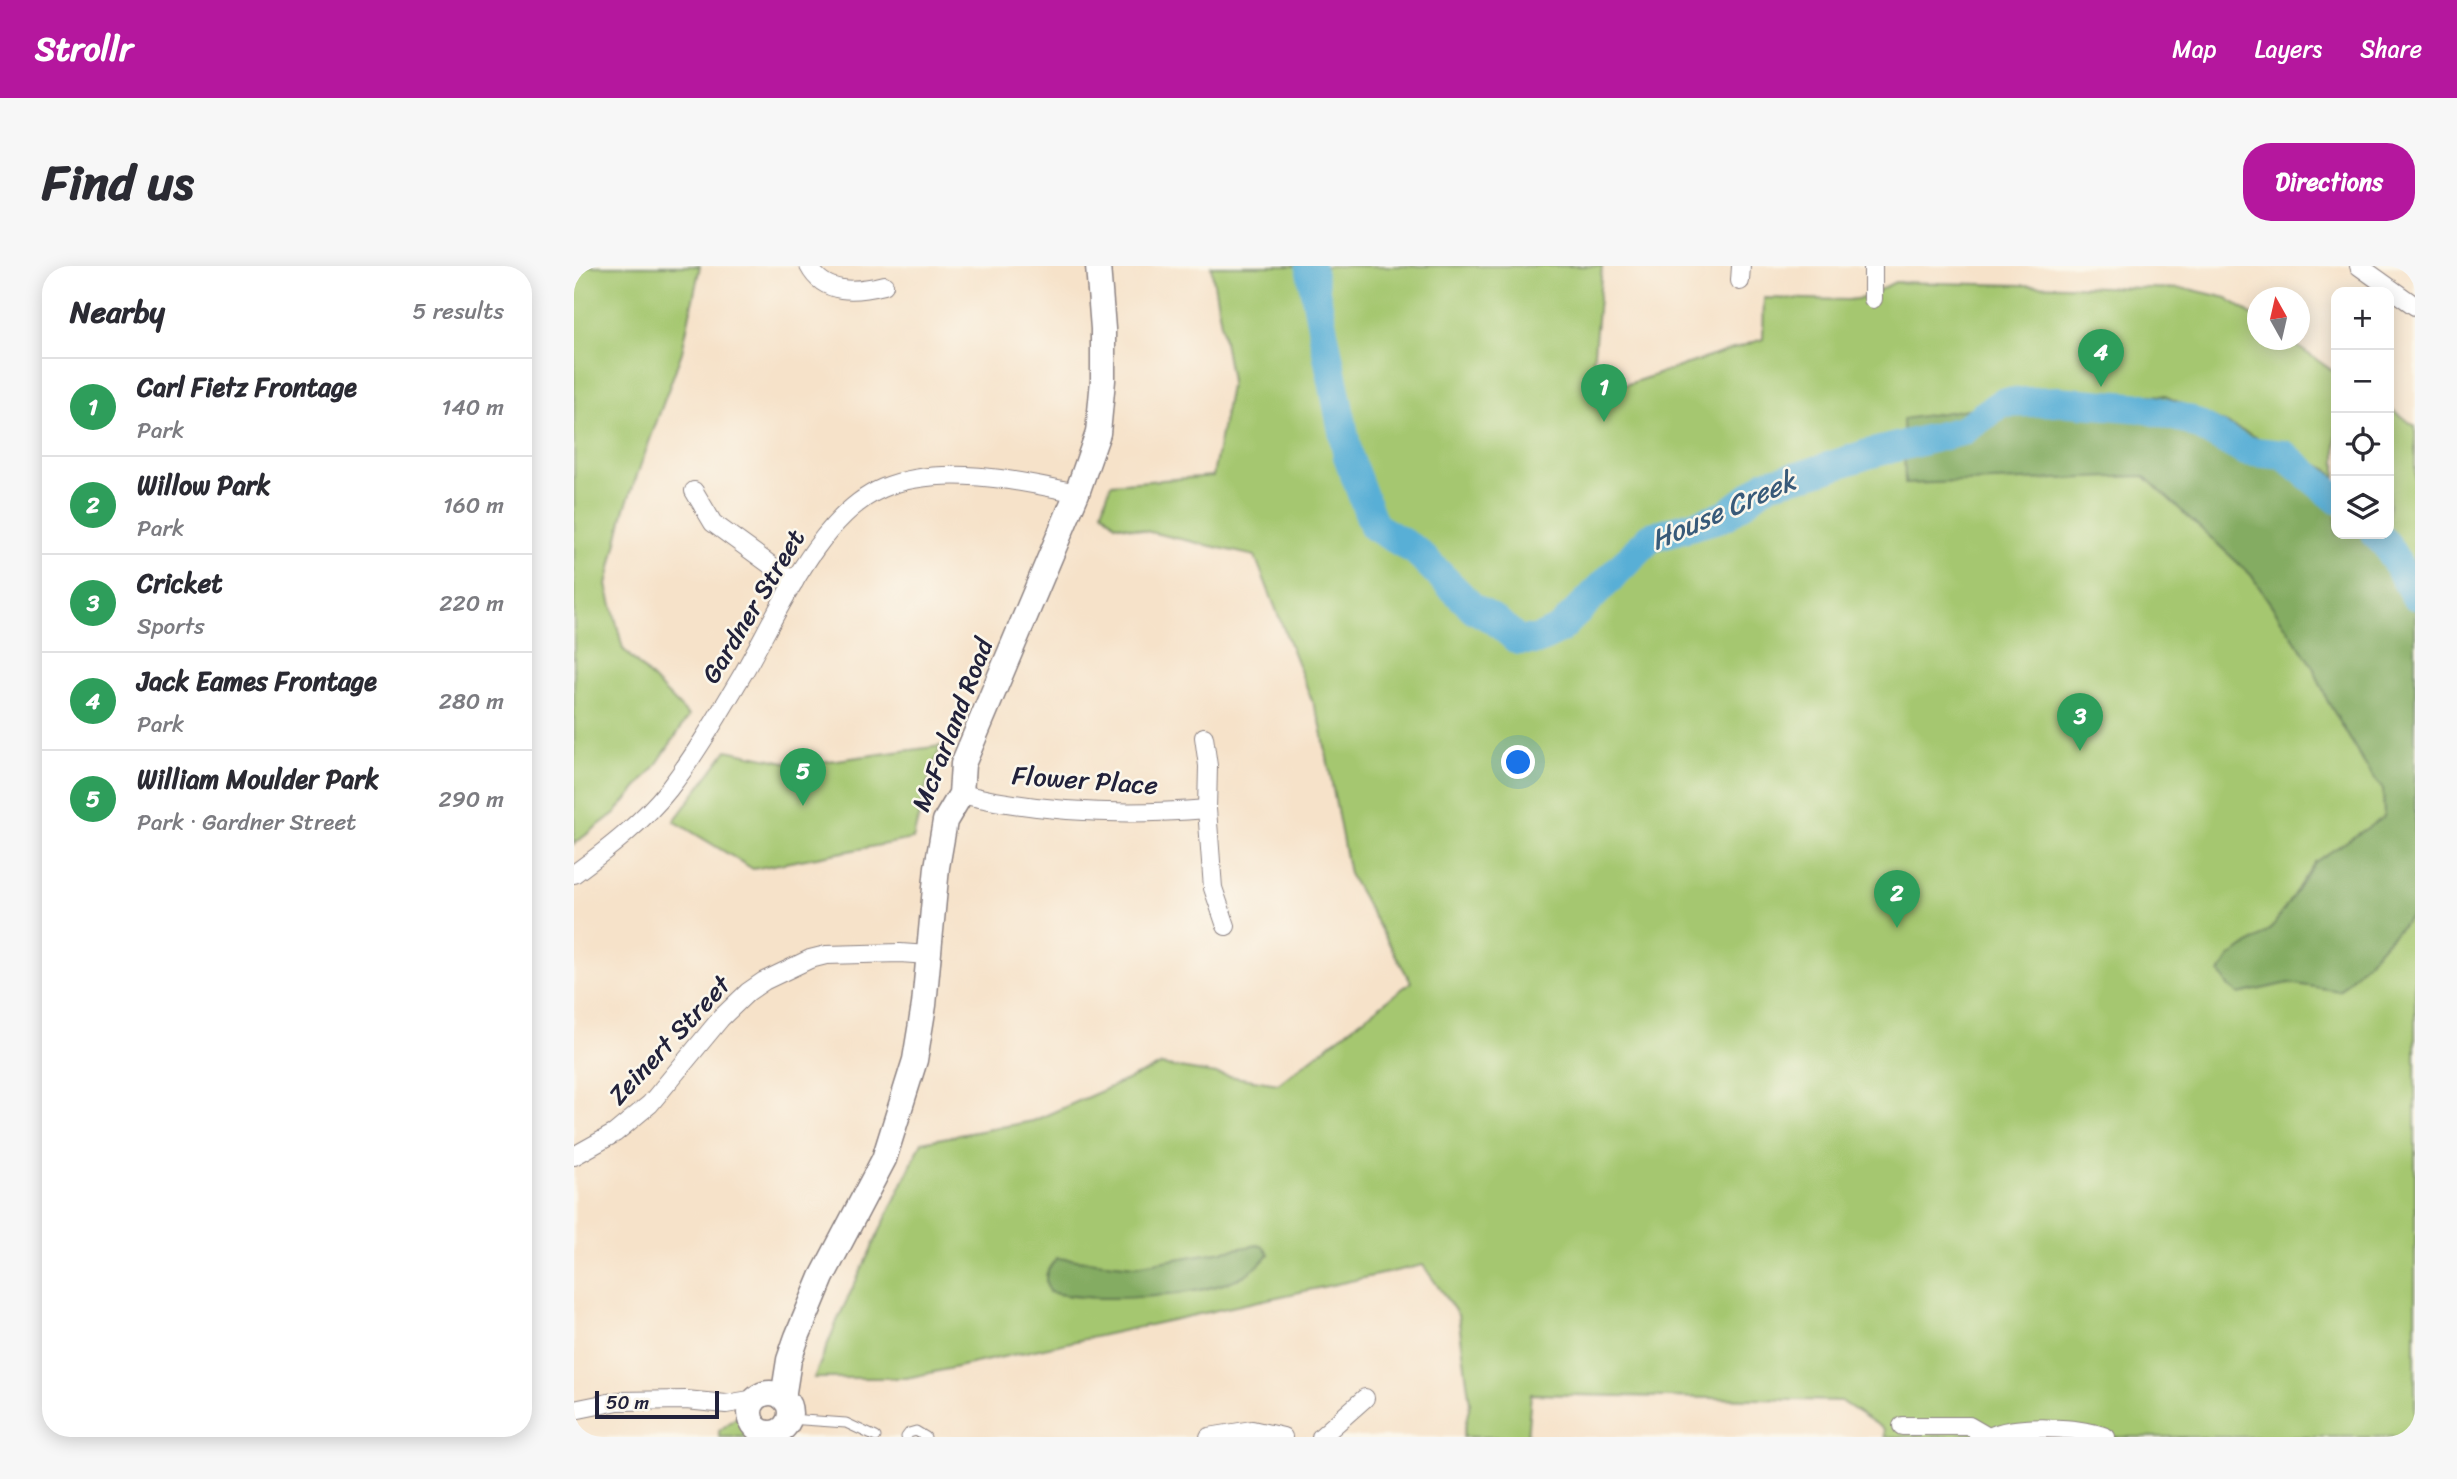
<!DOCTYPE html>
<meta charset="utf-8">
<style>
:root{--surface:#fff;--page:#f7f7f7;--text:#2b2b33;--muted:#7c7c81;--line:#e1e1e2;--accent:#b5179e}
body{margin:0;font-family:Sriracha,sans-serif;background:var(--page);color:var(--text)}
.controls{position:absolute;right:21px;top:21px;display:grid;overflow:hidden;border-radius:14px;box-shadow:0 4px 18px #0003}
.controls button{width:63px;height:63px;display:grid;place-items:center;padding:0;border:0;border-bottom:2px solid var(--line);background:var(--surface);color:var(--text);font:35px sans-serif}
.compass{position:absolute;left:1673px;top:21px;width:63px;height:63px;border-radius:50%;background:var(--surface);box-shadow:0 4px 18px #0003;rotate:352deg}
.scale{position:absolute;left:21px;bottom:18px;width:124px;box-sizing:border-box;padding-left:7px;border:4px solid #22223b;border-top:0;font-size:19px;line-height:24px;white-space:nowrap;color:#22223b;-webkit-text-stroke:5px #fbf7ec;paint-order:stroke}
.you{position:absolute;left:945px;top:497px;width:24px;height:24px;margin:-18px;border:5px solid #fff;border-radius:50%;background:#1a73e8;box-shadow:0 0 0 10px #1a73e833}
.badge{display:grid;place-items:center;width:46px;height:46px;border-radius:50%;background:var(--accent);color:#fff;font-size:23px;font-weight:700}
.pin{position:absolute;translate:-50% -58px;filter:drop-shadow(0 2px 4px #0008)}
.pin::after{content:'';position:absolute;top:37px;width:24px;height:21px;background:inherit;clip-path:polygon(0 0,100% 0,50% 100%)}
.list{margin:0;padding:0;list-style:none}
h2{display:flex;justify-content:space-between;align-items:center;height:91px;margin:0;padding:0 28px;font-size:30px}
h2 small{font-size:23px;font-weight:400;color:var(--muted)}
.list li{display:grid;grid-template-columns:46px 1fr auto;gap:21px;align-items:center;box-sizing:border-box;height:98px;padding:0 28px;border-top:2px solid var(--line)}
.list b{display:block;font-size:26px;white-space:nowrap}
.list p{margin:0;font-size:23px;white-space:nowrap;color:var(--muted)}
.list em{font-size:23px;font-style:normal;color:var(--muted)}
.icon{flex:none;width:38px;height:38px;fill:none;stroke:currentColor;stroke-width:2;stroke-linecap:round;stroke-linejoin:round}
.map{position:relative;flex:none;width:1841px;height:1171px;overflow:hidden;border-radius:28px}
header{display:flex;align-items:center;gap:42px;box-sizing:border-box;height:98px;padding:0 35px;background:var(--accent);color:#fff}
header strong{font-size:33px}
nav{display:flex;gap:38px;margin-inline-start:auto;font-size:24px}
.intro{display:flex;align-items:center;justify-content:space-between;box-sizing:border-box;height:168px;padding:0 42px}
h1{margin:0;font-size:49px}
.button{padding:18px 32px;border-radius:28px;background:var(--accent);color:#fff;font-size:24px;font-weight:700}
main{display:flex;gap:42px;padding:0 42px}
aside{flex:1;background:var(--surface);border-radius:28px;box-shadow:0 4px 18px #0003}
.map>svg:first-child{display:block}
.green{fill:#a5c770;stroke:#647456;stroke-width:2}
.forest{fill:#84ac62;stroke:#53674e;stroke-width:2}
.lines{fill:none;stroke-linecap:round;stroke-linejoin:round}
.river{stroke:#59afd6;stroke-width:30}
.lane-casing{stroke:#8c8282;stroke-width:11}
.street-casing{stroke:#8c8282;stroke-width:20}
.secondary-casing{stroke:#8c8282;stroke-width:27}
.lane{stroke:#fff;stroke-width:9}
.street{stroke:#fff;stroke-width:18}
.secondary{stroke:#fff;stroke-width:24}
.labels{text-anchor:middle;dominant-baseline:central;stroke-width:5;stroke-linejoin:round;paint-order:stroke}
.street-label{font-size:26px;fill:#22223b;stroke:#fbf7ec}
.water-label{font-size:28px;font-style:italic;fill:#385a79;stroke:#fbf7ec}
</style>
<header>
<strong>Strollr</strong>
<nav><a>Map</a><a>Layers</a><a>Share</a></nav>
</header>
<div class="intro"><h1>Find us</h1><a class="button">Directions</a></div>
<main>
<aside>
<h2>Nearby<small>5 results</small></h2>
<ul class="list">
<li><span class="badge" style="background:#2e9e5b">1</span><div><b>Carl Fietz Frontage</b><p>Park</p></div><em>140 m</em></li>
<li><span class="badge" style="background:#2e9e5b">2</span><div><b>Willow Park</b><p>Park</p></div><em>160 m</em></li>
<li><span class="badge" style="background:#2e9e5b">3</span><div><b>Cricket</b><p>Sports</p></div><em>220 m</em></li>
<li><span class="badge" style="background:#2e9e5b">4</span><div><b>Jack Eames Frontage</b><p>Park</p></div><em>280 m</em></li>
<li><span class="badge" style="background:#2e9e5b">5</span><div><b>William Moulder Park</b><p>Park · Gardner Street</p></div><em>290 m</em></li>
</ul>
</aside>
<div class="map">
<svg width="1841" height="1171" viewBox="0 0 1841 1171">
<rect width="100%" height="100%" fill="#fbf7ec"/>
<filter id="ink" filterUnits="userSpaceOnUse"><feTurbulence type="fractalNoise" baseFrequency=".0143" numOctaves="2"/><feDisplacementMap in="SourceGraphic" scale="14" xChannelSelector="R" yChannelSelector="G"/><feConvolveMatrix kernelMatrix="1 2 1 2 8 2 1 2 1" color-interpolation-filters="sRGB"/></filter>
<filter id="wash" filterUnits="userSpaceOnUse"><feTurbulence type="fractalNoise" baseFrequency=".00686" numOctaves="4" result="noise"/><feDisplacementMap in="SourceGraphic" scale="28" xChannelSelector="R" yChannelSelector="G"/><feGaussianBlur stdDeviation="1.57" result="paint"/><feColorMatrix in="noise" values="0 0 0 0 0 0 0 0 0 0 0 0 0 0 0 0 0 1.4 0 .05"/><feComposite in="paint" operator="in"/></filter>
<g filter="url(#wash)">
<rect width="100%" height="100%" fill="#f6e2c9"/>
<g class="green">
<path d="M0 0H126L108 86 50 245 33 319 49 383 115 450 80 502 42 546 0 578Z"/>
<path d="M637 0H1028L1018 108 1036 124 1189 73 1190 32 1274 34 1289 32 1321 16 1615 23 1653 32 1683 53 1684 74H1714L1762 107V268H1815V142L1841 160V1171H1528L1522 1165 1385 1169 1383 1171H1311L1310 1163 1267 1135 957 1128 953 1171H889L896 1137 884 1049 849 999 333 1112H240L264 1053 348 876 459 855 587 799 704 818 837 716 775 608 746 455 681 290 541 258 528 245 537 218 639 210 657 115Z"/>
<path d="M367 480 351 524 339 573 179 603 100 555 153 484 225 499Z"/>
<path d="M164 1150 172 1152 179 1165 178 1171H145V1165Z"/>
</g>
<g class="forest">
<path d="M1508 125 1591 130 1753 203 1762 213V268H1813L1841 298V646L1765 725 1715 717 1665 728 1654 720 1646 706 1656 691 1697 663 1741 596 1810 551 1809 524 1790 497 1753 434 1739 401 1677 309 1570 210 1331 218 1329 153Z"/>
<path d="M684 979 690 981 695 988C688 996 681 1004 671 1009 629 1032 521 1038 475 1026 469 1011 472 1004 483 992L561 1000Z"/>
</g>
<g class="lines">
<g class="river">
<path d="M736 0 774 190 800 260 842 285 899 342 922 355 944 374H963L986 363 1077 271 1151 250 1194 217 1236 207 1294 188 1388 165 1428 137 1484 135 1569 142 1615 154 1671 185 1710 189 1762 232"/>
<path d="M1801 268 1812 278 1841 329"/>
</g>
</g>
</g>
<g filter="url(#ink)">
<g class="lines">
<g class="lane-casing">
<g id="lane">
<path d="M215 1153 272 1157 302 1171"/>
<path d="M332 1171 335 1167 342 1165 352 1171"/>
</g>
</g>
<g class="street-casing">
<g id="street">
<path d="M235 0C250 29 282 26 310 19"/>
<path d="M1785 0 1841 40"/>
<path d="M1166 15 1167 0"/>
<path d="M1299 33V0"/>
<path d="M120 225 139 257 220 316"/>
<path d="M630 471 634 500 633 543 639 622 652 660"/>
<path d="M387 528C468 547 550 550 633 543"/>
<path d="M0 608C34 583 69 556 95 523 122 488 145 448 167 411 202 352 243 250 309 222 365 198 444 214 503 227"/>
<path d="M0 890 41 867 76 838 147 752 174 726 190 715 236 693 252 689 326 687 354 689"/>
<path d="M0 1144 44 1135 112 1134 152 1138 182 1133"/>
<path d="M1328 1160H1395L1414 1171"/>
<path d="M635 1171 678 1164 709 1171"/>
<path d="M747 1171 791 1132"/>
<path d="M1416 1171C1440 1158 1507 1161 1532 1171"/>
</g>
</g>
<g class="secondary-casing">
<g id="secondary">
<circle cx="196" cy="1147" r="20"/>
<path d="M209 1132 215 1094 223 1071 248 1011 310 893 341 794 350 739 363 601 371 555 387 528 389 498 503 227 524 167 529 114V63L524 0"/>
</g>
</g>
<use href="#lane" class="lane"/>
<use href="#street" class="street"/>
<use href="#secondary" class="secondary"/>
</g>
</g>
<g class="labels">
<g class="street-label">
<text transform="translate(179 340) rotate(-59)">Gardner Street</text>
<text transform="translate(378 459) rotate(-69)">McFarland Road</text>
<text transform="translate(511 514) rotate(4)">Flower Place</text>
<text transform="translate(95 774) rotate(-47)">Zeinert Street</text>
</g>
<g class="water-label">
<text transform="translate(1149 244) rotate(-24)">House Creek</text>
</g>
</g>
</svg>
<div class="controls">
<button>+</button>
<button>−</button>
<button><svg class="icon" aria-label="locate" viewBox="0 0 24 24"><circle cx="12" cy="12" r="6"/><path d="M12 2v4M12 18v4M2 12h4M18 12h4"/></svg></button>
<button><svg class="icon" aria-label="layers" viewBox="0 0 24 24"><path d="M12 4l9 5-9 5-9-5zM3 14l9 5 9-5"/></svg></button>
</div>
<svg class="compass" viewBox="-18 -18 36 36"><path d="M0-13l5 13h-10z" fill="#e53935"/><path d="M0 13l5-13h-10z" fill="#7c7c81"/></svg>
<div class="scale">50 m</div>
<div class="you"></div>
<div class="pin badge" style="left:1030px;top:156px;background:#2e9e5b">1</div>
<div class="pin badge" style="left:1323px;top:662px;background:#2e9e5b">2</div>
<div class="pin badge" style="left:1506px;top:485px;background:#2e9e5b">3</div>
<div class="pin badge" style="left:1527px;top:121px;background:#2e9e5b">4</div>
<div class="pin badge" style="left:229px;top:540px;background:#2e9e5b">5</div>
</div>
</main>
